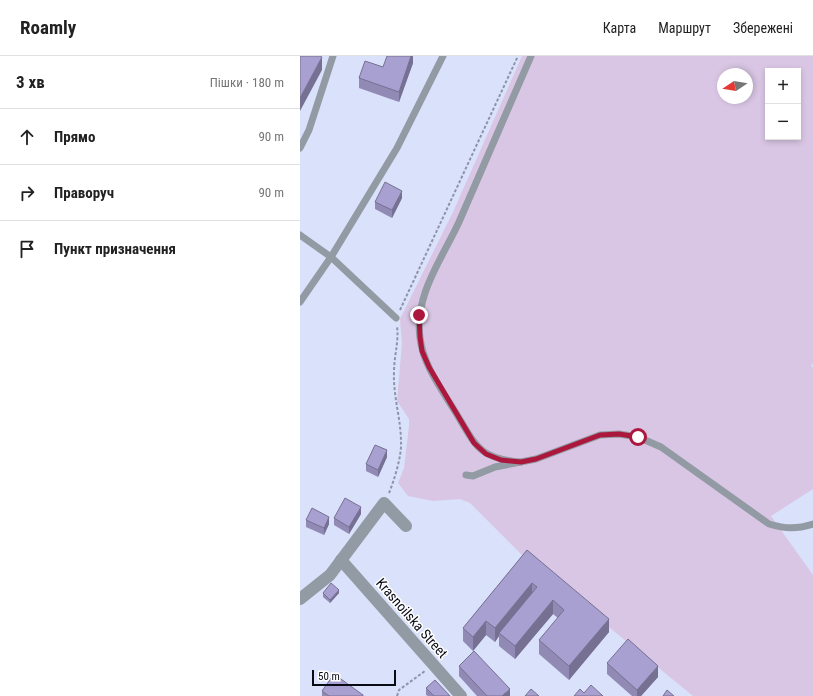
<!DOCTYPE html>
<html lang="uk">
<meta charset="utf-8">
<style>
:root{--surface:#fff;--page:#f2f2f2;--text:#222;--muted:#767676;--line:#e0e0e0}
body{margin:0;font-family:"Roboto Condensed",sans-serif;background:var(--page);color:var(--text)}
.controls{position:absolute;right:12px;top:12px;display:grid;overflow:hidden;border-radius:0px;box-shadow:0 2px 6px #0003}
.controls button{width:36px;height:36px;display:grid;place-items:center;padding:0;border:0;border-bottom:1px solid var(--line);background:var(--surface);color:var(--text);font:20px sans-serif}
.compass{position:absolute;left:417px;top:12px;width:36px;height:36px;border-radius:50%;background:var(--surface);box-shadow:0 2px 6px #0003;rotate:258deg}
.scale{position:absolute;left:12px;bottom:10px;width:84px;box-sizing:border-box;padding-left:4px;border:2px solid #090b14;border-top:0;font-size:11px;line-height:14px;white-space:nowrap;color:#090b14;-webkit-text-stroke:3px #fff;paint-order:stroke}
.stop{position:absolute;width:12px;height:12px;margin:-9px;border:3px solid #ac173d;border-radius:50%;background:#fff}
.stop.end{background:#ac173d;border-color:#fff;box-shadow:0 1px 4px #0008}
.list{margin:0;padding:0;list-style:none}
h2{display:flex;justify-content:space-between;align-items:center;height:52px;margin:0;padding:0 16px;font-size:17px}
h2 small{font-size:13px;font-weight:400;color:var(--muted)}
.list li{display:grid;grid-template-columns:26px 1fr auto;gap:12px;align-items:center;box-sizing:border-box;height:56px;padding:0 16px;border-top:1px solid var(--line)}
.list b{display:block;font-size:15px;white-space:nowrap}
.list em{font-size:13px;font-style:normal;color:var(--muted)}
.icon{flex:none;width:22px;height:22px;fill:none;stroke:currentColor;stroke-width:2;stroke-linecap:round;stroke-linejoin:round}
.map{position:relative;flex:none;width:513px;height:640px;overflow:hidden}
header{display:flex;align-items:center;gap:24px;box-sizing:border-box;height:56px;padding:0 20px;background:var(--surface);border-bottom:1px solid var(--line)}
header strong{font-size:19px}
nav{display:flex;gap:22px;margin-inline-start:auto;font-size:14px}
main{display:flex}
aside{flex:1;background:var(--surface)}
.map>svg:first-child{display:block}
.green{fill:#d9c6e4;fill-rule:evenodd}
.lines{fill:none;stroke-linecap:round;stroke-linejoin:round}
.path{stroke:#8e94a8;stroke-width:2;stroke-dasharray:3 2;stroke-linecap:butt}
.service{stroke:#929aa3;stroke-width:7}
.minor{stroke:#929aa3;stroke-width:12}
.wall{fill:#908ab4}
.shaded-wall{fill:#767092}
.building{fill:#a8a0d1;stroke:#767092}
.route{stroke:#ac173d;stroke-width:5}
.labels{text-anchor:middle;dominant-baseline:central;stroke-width:3;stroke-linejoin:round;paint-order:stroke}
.street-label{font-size:14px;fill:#090b14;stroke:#fff}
</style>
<header>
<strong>Roamly</strong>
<nav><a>Карта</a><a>Маршрут</a><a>Збережені</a></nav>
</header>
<main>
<aside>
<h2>3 хв<small>Пішки · 180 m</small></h2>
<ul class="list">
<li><svg class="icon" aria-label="ahead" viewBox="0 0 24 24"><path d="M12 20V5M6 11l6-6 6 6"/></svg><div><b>Прямо</b></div><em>90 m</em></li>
<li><svg class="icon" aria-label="right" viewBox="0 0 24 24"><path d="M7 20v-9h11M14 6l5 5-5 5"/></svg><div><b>Праворуч</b></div><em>90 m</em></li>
<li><svg class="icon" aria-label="arrive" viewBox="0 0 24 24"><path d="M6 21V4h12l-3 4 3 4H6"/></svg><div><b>Пункт призначення</b></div></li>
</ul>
</aside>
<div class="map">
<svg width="513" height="640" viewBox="0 0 513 640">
<rect width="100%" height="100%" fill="#d9e1fb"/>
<path class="green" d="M222 0H513V308L511 309 513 312V433L471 460 513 519V640H393L227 504 170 447 160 443 133 445 108 440 98 427 104 412 109 370V363L97 345 102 287 100 263 153 156ZM468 15H498V81H468ZM423 18H447V42H423Z"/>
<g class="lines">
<g class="path">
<path d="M100 254 218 0"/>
<path d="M89 437C94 425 102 399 101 386 101 363 93 340 94 316 94 300 99 286 97 270"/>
<path d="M97 640 99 634 125 615"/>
</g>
<g class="service">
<path d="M0 92 9 74 33 0"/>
<path d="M0 179 31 201 96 262"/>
<path d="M0 246 31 201 97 92 143 0"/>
<path d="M221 406C179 403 176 390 156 357 142 334 123 309 120 282 114 239 142 203 159 166 183 111 207 56 231 0"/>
<path d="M166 419 173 420 195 411 236 403 300 379 319 378 338 381 361 391 469 468C486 473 497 473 513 468"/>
</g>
<g class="minor">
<path d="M41 504 161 640"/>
<path d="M0 543 30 519 84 447 106 470"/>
</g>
</g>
<g class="wall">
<path d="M113 0V7L99 46 59 32V22Z"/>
<path d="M102 142 92 162 75 153V146Z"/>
<path d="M87 401 78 421 66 415V408Z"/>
<path d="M61 458 49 478 34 469V462Z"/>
<path d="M6 464 29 468 24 479 6 471Z"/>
<path d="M227 494 309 576 269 624 239 598V584L258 562 253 558 215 603 199 590V580L195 586 186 579 173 595 163 585V572Z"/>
<path d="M23 537H39L30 547 23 541Z"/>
<path d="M307 607 358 621 341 640H332L307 618Z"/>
<path d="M159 610 210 640H177L159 620Z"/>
<path d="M126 632 150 640H128L126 639Z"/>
<path d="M22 635 63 640H22Z"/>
</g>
<g class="shaded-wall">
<path d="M111 0H113V7L99 46V36Z"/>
<path d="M22 1V14L0 55V42Z"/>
<path d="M102 135V142L92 162V154Z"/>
<path d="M87 394V401L78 421V414Z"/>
<path d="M61 451V458L49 478V471Z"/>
<path d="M29 461V468L24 479V472Z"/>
<path d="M232 527V541L199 577V580L195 586V572Z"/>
<path d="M39 534V537L30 547V544Z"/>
<path d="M253 544V558L215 603V590Z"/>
<path d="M309 563V576L269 624V610Z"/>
<path d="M186 565V579L173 595V581Z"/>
<path d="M358 610V621L341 640H337V634Z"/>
<path d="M210 633V640H202Z"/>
</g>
<g class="building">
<path d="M0 0H20L22 1 0 42Z"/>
<path d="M87 0H111L99 36 59 22 65 5 83 11Z"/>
<path d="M85 126 102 135 92 154 75 146Z"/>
<path d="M75 389 87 394 78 414 66 408Z"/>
<path d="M45 442 61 451 49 471 34 462Z"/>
<path d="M12 452 29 461 24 472 6 464Z"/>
<path d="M227 494 309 563 269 610 239 584 264 554 253 544 215 590 199 577 237 531 232 527 195 572 186 565 173 581 163 572Z"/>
<path d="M31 527 39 534 30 544 23 537Z"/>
<path d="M328 583 358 610 337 634 307 607Z"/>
<path d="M174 595 210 633 202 640H187L159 610Z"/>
<path d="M34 618 63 639V640H29L22 635Z"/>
<path d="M135 624 150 640H134L126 632Z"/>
<path d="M291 629 303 640H274L280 633 284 637Z"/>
<path d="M231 633 239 640H225Z"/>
<path d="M367 634 374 640H363Z"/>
</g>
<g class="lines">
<path class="route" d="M119 259 120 281 122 295 129 311 174 387 186 398 201 404 221 406 236 403 300 379 319 378 338 381"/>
</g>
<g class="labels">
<g class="street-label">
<text transform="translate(112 562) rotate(49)">Krasnoilska Street</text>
</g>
</g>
</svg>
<div class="controls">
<button>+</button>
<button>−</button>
</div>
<svg class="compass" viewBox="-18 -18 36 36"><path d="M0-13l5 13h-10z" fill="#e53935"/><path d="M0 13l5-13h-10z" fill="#767676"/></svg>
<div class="scale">50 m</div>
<div class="stop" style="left:338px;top:381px"></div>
<div class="stop end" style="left:119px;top:259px"></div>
</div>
</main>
